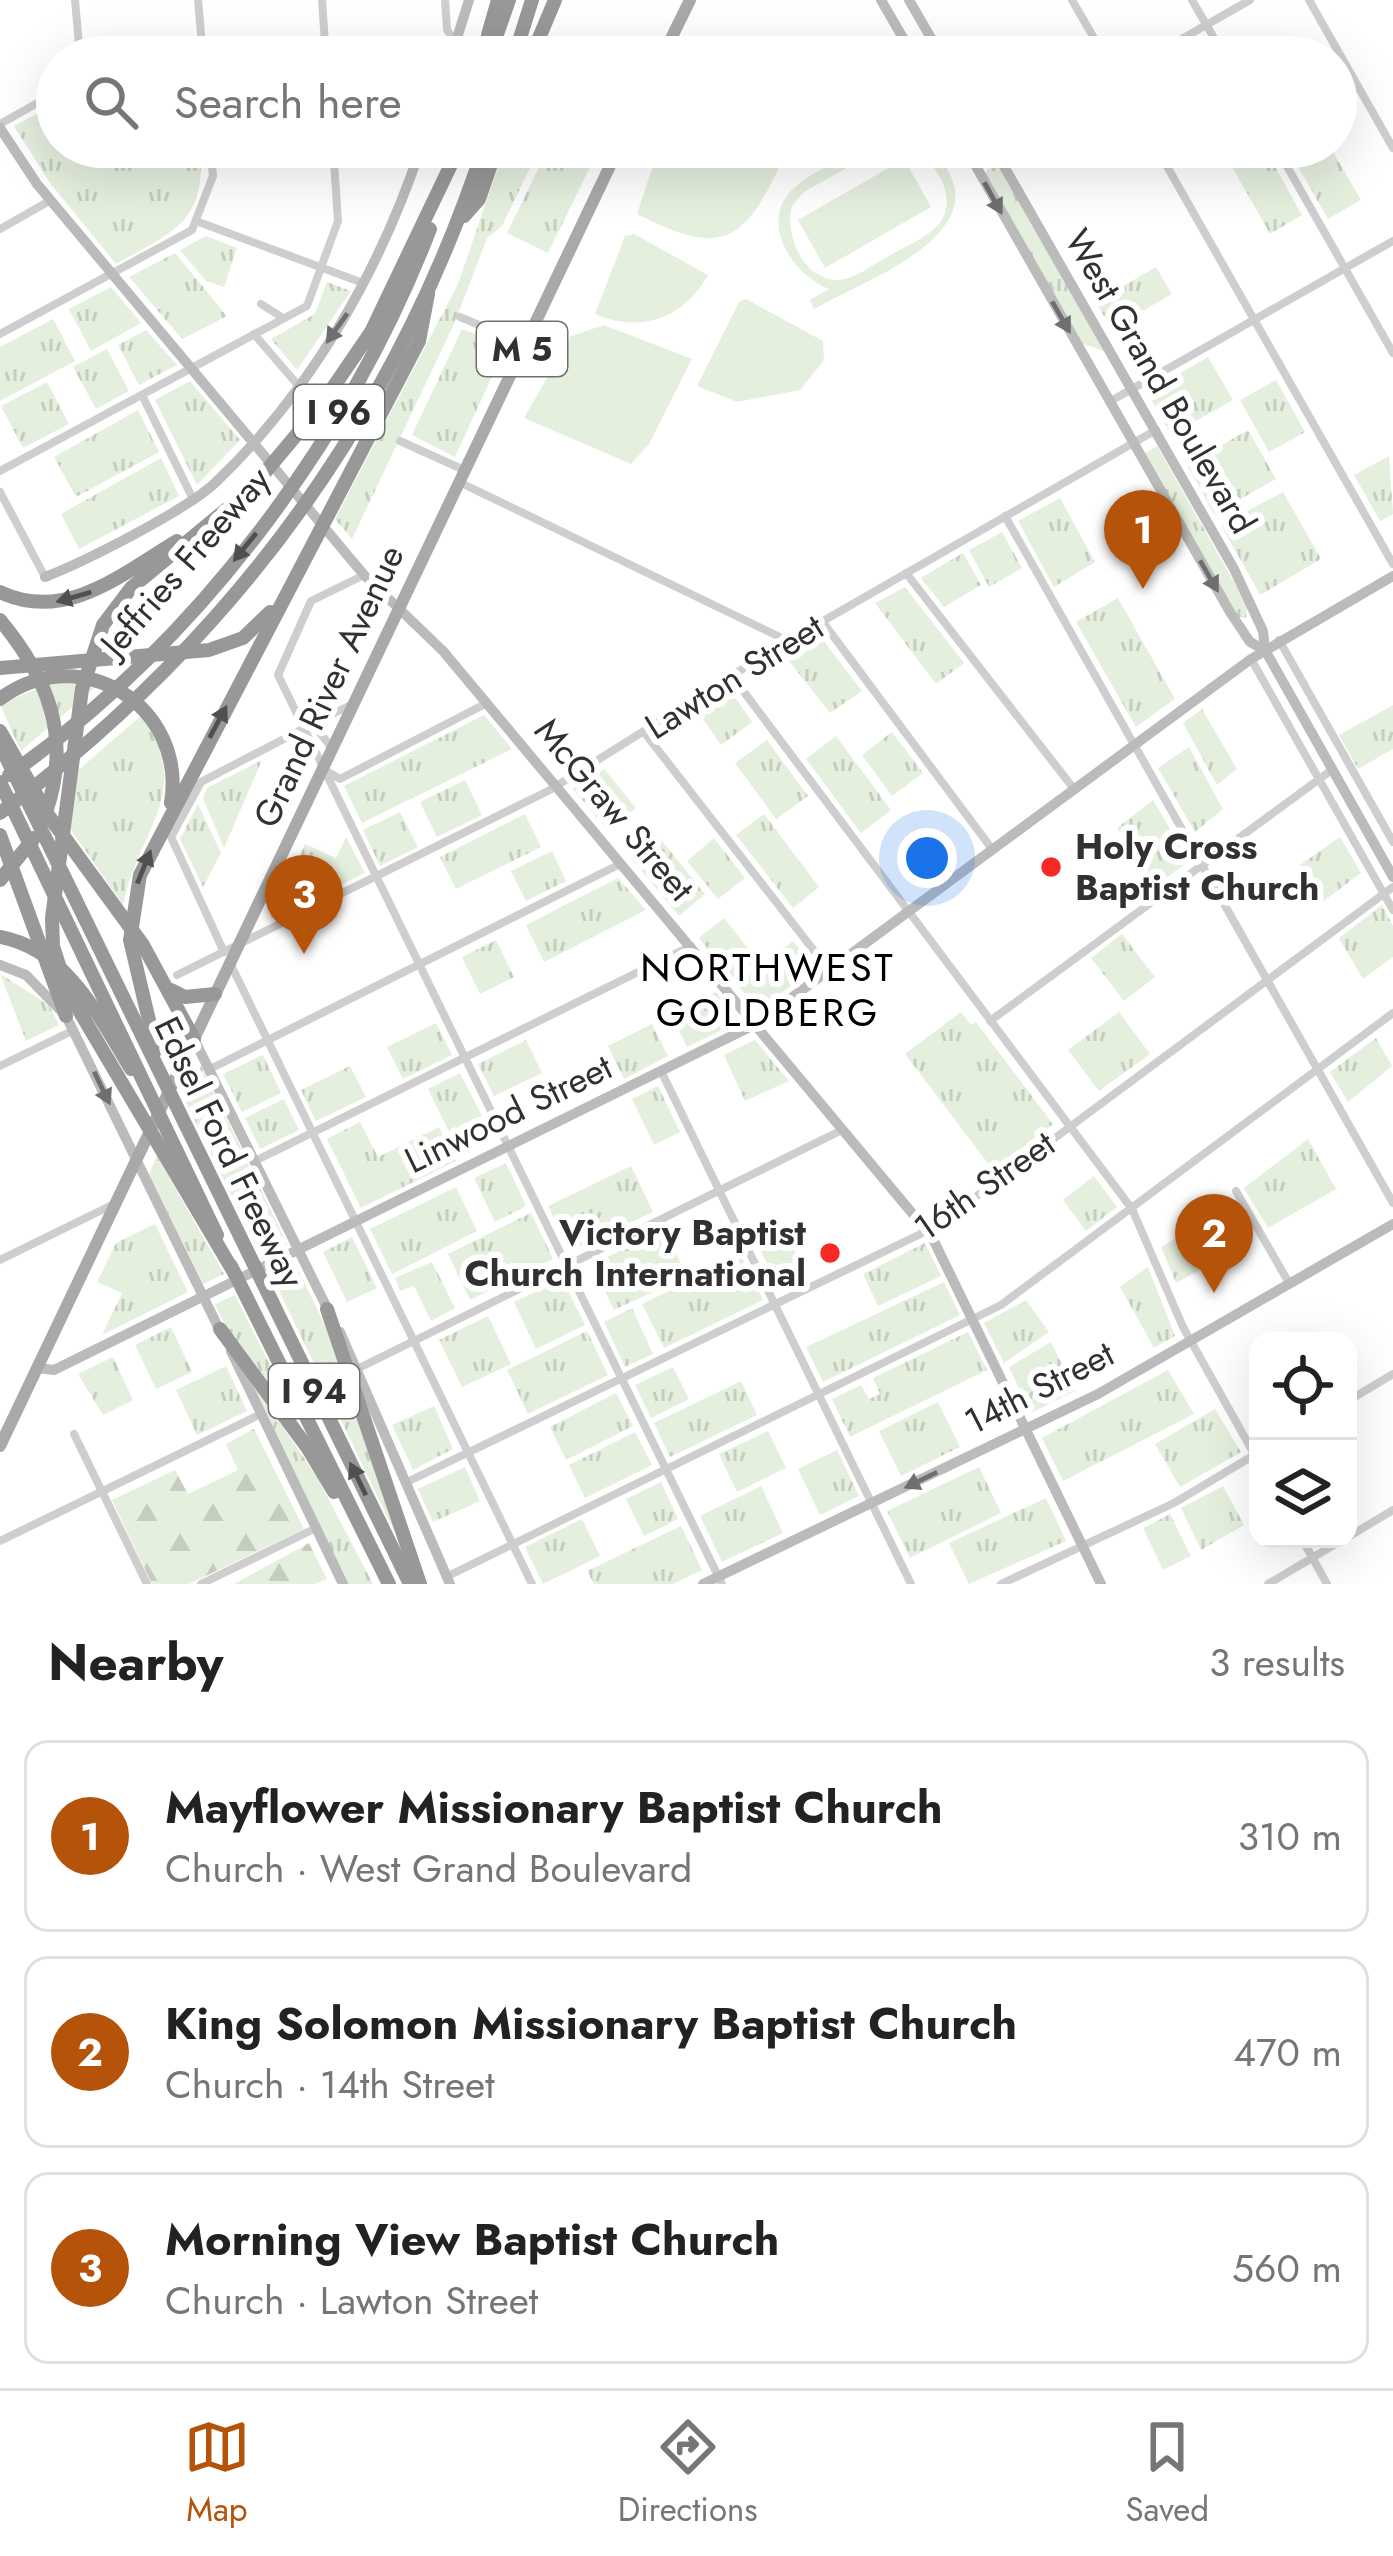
<!DOCTYPE html>
<meta charset="utf-8">
<style>
:root{--surface:#fff;--page:#f6f6f6;--text:#222;--muted:#767676;--line:#e0e0e0;--accent:#b45309}
body{margin:0;font-family:Jost,sans-serif;background:var(--page);color:var(--text)}
.controls{position:absolute;right:36px;bottom:36px;display:grid;overflow:hidden;border-radius:24px;box-shadow:0 12px 48px #0002}
.controls button{width:108px;height:108px;display:grid;place-items:center;padding:0;border:0;border-bottom:3px solid var(--line);background:var(--surface);color:var(--text);font:60px sans-serif}
.you{position:absolute;left:927px;top:858px;width:42px;height:42px;margin:-30px;border:9px solid #fff;border-radius:50%;background:#1a73e8;box-shadow:0 0 0 18px #1a73e833}
.badge{display:grid;place-items:center;width:78px;height:78px;border-radius:50%;background:var(--accent);color:#fff;font-size:39px;font-weight:700}
.pin{position:absolute;translate:-50% -99px;filter:drop-shadow(0 3px 6px #0008)}
.pin::after{content:'';position:absolute;top:63px;width:42px;height:36px;background:inherit;clip-path:polygon(0 0,100% 0,50% 100%)}
.list{margin:0;padding:0;list-style:none}
h2{display:flex;justify-content:space-between;align-items:center;height:156px;margin:0;padding:0 48px;font-size:51px}
h2 small{font-size:39px;font-weight:400;color:var(--muted)}
.list li{display:grid;grid-template-columns:78px 1fr auto;gap:36px;align-items:center;box-sizing:border-box;height:192px;margin:0 24px 24px;padding:0 24px;border:3px solid var(--line);border-radius:24px}
.list b{display:block;font-size:45px;white-space:nowrap}
.list p{margin:0;font-size:39px;white-space:nowrap;color:var(--muted)}
.list em{font-size:39px;font-style:normal;color:var(--muted)}
.icon{flex:none;width:66px;height:66px;fill:none;stroke:currentColor;stroke-width:2;stroke-linecap:round;stroke-linejoin:round}
.map{position:relative;flex:none;width:1393px;height:1584px;overflow:hidden}
.search{position:absolute;background:var(--surface);box-shadow:0 12px 48px #0002;left:36px;right:36px;top:36px;height:132px;display:flex;align-items:center;gap:30px;box-sizing:border-box;padding:0 42px;border-radius:66px;color:var(--muted);font-size:45px}
.sheet{height:804px;background:var(--surface)}
nav{display:flex;justify-content:space-around;align-items:center;box-sizing:border-box;height:168px;border-top:3px solid var(--line);background:var(--surface);font-size:33px;color:var(--muted)}
nav a{display:grid;justify-items:center;gap:6px}
nav .on{color:var(--accent)}
.map>svg:first-child{display:block}
.grass{fill:url(#grass-tufts)}
.forest{fill:url(#forest-firs)}
.garden{fill:#e5efde}
.lines{fill:none;stroke-linecap:round;stroke-linejoin:round}
.street{stroke:#cecece;stroke-width:8}
.secondary{stroke:#bbb;stroke-width:10}
.primary{stroke:#a9a9a9;stroke-width:12}
.highway{stroke:#989898;stroke-width:14}
.oneway{fill:#6f6f6f}
.oneway2{fill:#505050}
.poi-dot{fill:#f62925;stroke:#fff;stroke-width:4.5}
.labels{text-anchor:middle;dominant-baseline:central;stroke-width:12;stroke-linejoin:round;paint-order:stroke}
.shield{fill:#fff;stroke:#6f6f6f;stroke-width:3}
.shield-label{font-size:33px;font-weight:bold;fill:#313131}
.street-label{font-size:36px;fill:#313131;stroke:#fff}
.poi-label{font-size:36px;font-weight:bold;fill:#313131;stroke:#fff;text-anchor:start}
.neighbourhood-label{font-size:39px;letter-spacing:3px;fill:#000;stroke:#fff}
</style>
<div class="map">
<svg width="1393" height="1584" viewBox="0 0 1393 1584">
<defs>
<pattern id="grass-tufts" width="24" height="20" patternUnits="userSpaceOnUse" patternTransform="scale(3)"><rect width="24" height="20" fill="#e5efde"/><path d="M3 7l-1-3M5 7V3M7 7l1-3M15 17l-1-3M17 17v-4M19 17l1-3" fill="none" stroke="#c5cdbf"/></pattern>
<pattern id="forest-firs" width="22" height="20" patternUnits="userSpaceOnUse" patternTransform="scale(3)"><rect width="22" height="20" fill="#e5efde"/><path d="M5 1l3.5 6h-7zM16 11l3.5 6h-7z" fill="#c5cdbf"/></pattern>
</defs>
<rect width="100%" height="100%" fill="#fff"/>
<g class="grass">
<path d="M57 103V147H200C207 223 174 231 116 264L50 183 14 126Z"/>
<path d="M505 147H540L502 226 487 238 455 322 352 539 335 519 458 284Z"/>
<path d="M1221 147H1264L1302 215 1270 234Z"/>
<path d="M1324 147H1330L1361 200 1328 219 1296 163Z"/>
<path d="M541 163 591 165 548 253 507 233Z"/>
<path d="M994 163 998 164 1104 351 1080 343 985 173Z"/>
<path d="M206 236 237 248 224 287 206 281 180 250Z"/>
<path d="M175 253 227 316 182 339 129 277Z"/>
<path d="M1156 267 1172 294 1111 329 1096 302Z"/>
<path d="M327 282 351 291 297 370 271 339 315 314Z"/>
<path d="M111 287 141 323 91 351 69 309Z"/>
<path d="M53 319 75 361 0 401V347Z"/>
<path d="M462 329 506 346 455 457 412 435Z"/>
<path d="M146 330 177 365 139 385 118 345Z"/>
<path d="M107 349 129 391 96 409 73 367Z"/>
<path d="M1208 357 1233 400 1171 435 1147 392Z"/>
<path d="M1276 380 1305 432 1269 452 1240 400Z"/>
<path d="M190 381 240 440 197 485 155 400Z"/>
<path d="M47 382 69 424 23 448 1 406Z"/>
<path d="M138 410 159 452 76 497 54 457Z"/>
<path d="M1248 430 1276 479 1214 514 1187 465Z"/>
<path d="M1157 446 1247 605 1246 618 1238 617 1144 454Z"/>
<path d="M1389 456 1393 514 1380 521 1354 475Z"/>
<path d="M161 458 179 496 79 549 61 514Z"/>
<path d="M1283 492 1321 559 1260 595 1221 525Z"/>
<path d="M1060 498 1095 562 1054 587 1018 521Z"/>
<path d="M1002 532 1022 568 989 587 969 550Z"/>
<path d="M963 553 981 585 944 607 921 578Z"/>
<path d="M905 587 964 663 936 684 875 603Z"/>
<path d="M1118 598 1175 699 1136 727 1076 622Z"/>
<path d="M820 636 862 691 830 713 786 657Z"/>
<path d="M52 682 97 686 21 751 0 705Z"/>
<path d="M730 690 752 722 721 745 698 712Z"/>
<path d="M1393 705V749L1358 769 1339 735Z"/>
<path d="M1202 709 1237 769 1217 785 1183 723Z"/>
<path d="M142 715C195 795 138 828 123 905L69 827 76 772Z"/>
<path d="M484 715 512 749 362 823 344 786Z"/>
<path d="M892 732 923 773 892 796 862 755Z"/>
<path d="M836 736 891 810 861 833 806 759Z"/>
<path d="M767 740 808 796 776 819 735 763Z"/>
<path d="M1189 747 1223 809 1195 832 1158 768Z"/>
<path d="M262 760 224 848 203 798 207 788Z"/>
<path d="M604 769 636 808 607 830 573 789Z"/>
<path d="M465 780 482 815 437 837 420 802Z"/>
<path d="M1153 800 1189 861 1157 885 1117 828Z"/>
<path d="M198 804 221 853 203 887 180 839Z"/>
<path d="M400 812 418 847 380 866 363 830Z"/>
<path d="M525 814 541 847 456 889 440 857Z"/>
<path d="M764 814 819 887 793 908 736 835Z"/>
<path d="M658 836 705 894 679 916 631 858Z"/>
<path d="M346 837 365 873 271 918 305 844 336 858Z"/>
<path d="M1340 837 1361 873 1321 903 1300 865Z"/>
<path d="M714 838 745 878 718 899 687 861Z"/>
<path d="M552 851 566 881 526 901 511 871Z"/>
<path d="M618 878 646 910 544 962 526 925Z"/>
<path d="M1382 905 1393 926V957L1363 979 1339 938Z"/>
<path d="M724 918 757 960 732 980 699 938Z"/>
<path d="M1122 934 1155 977 1124 1001 1091 958Z"/>
<path d="M496 940 514 977 480 994 462 957Z"/>
<path d="M793 941 814 968 758 1011 737 984Z"/>
<path d="M0 974 49 1005 59 1025 26 1041Z"/>
<path d="M716 992 740 1021 687 1047 671 1013Z"/>
<path d="M961 1012 971 1025 976 1022 1053 1124 993 1170 905 1054Z"/>
<path d="M1119 1012 1150 1054 1099 1091 1068 1050Z"/>
<path d="M436 1023 452 1055 403 1079 387 1047Z"/>
<path d="M652 1024 668 1056 624 1079 608 1046Z"/>
<path d="M1376 1038 1392 1066 1348 1102 1330 1072Z"/>
<path d="M526 1040 542 1073 494 1096 478 1064Z"/>
<path d="M755 1040 789 1081 745 1101 724 1055Z"/>
<path d="M263 1055 281 1093 242 1112 223 1074Z"/>
<path d="M201 1065 287 1244 261 1256 185 1100Z"/>
<path d="M350 1066 366 1097 316 1121 301 1090Z"/>
<path d="M460 1073 482 1116 449 1132 428 1089Z"/>
<path d="M658 1086 680 1132 654 1145 632 1099Z"/>
<path d="M284 1099 299 1130 260 1149 245 1118Z"/>
<path d="M360 1122 378 1157 439 1127 456 1161 361 1208 327 1139Z"/>
<path d="M1308 1139 1336 1189 1268 1228 1244 1188Z"/>
<path d="M157 1156 224 1274 203 1284 149 1174Z"/>
<path d="M506 1163 526 1206 495 1222 474 1178Z"/>
<path d="M631 1166 653 1212 570 1251 548 1206Z"/>
<path d="M1094 1176 1117 1207 1086 1231 1063 1200Z"/>
<path d="M456 1187 477 1231 392 1274 370 1229Z"/>
<path d="M531 1213 553 1259 470 1300 448 1254Z"/>
<path d="M155 1224 188 1292 102 1335 122 1293 97 1282 116 1243Z"/>
<path d="M1198 1225 1218 1260 1176 1283 1161 1247Z"/>
<path d="M665 1230 687 1276 614 1310 592 1264Z"/>
<path d="M787 1234 807 1277 780 1291 759 1247Z"/>
<path d="M352 1237 377 1288 347 1302 323 1252Z"/>
<path d="M925 1243 941 1276 878 1306 863 1274Z"/>
<path d="M741 1256 763 1300 664 1348 642 1304Z"/>
<path d="M432 1262 455 1308 431 1321 414 1286 400 1291 395 1278Z"/>
<path d="M296 1265 331 1338 399 1541 272 1276Z"/>
<path d="M1148 1267 1175 1336 1154 1348 1120 1287Z"/>
<path d="M562 1279 585 1325 536 1349 514 1302Z"/>
<path d="M944 1282 960 1315 823 1382 806 1347Z"/>
<path d="M235 1295 313 1451 223 1321 215 1304Z"/>
<path d="M1026 1300 1049 1332 1004 1363 984 1323Z"/>
<path d="M632 1308 653 1354 625 1367 604 1322Z"/>
<path d="M488 1316 511 1364 462 1387 439 1340Z"/>
<path d="M171 1327 192 1372 156 1389 135 1345Z"/>
<path d="M587 1331 608 1375 528 1414 507 1370Z"/>
<path d="M968 1332 987 1370 850 1437 832 1399 861 1385 869 1399 880 1394 873 1378Z"/>
<path d="M1051 1342 1075 1391 1031 1413 1009 1367Z"/>
<path d="M113 1357 133 1400 103 1415 78 1374Z"/>
<path d="M226 1366 247 1411 197 1435 176 1390Z"/>
<path d="M673 1367 689 1399 651 1418 635 1385Z"/>
<path d="M1168 1370 1194 1414 1063 1481 1042 1438Z"/>
<path d="M247 1373 318 1479 373 1584H348Z"/>
<path d="M741 1381 757 1415 670 1457 654 1423Z"/>
<path d="M616 1393 633 1426 566 1460 550 1427Z"/>
<path d="M938 1402 960 1447 901 1476 879 1431Z"/>
<path d="M434 1406 453 1449 413 1470 392 1425Z"/>
<path d="M1215 1409 1241 1452 1180 1487 1155 1444Z"/>
<path d="M768 1431 786 1468 737 1492 719 1454Z"/>
<path d="M635 1432 652 1465 585 1498 569 1465Z"/>
<path d="M837 1450 859 1496 820 1515 798 1469Z"/>
<path d="M465 1467 480 1501 433 1522 418 1489Z"/>
<path d="M979 1467 1001 1513 910 1558 887 1511Z"/>
<path d="M661 1482 678 1519 644 1536 626 1499Z"/>
<path d="M761 1486 783 1533 722 1562 700 1516Z"/>
<path d="M1223 1486 1244 1525 1201 1550 1181 1508Z"/>
<path d="M1046 1498 1066 1541 969 1584 949 1543Z"/>
<path d="M1170 1514 1191 1556 1163 1570 1143 1528Z"/>
<path d="M582 1519 600 1556 543 1584 525 1547Z"/>
<path d="M681 1526 702 1570 673 1584H594L587 1571Z"/>
</g>
<g class="forest">
<path d="M254 1429 304 1529 189 1584H152L112 1500 175 1470 188 1494 238 1470 226 1444Z"/>
<path d="M309 1543 327 1579 315 1584H234Z"/>
</g>
<g class="garden">
<path d="M659 147H759L781 163C743 246 719 256 637 214Z"/>
<path d="M864 147H884L804 192 792 206C785 235 802 277 835 280 853 281 872 265 887 257 902 248 923 240 936 227 962 202 936 162 912 147H929C1014 228 871 277 814 309L810 300 829 289C794 276 759 224 791 191 809 172 842 160 864 147Z"/>
<path d="M904 159 931 207 825 268 798 220Z"/>
<path d="M634 234 708 275C684 318 641 334 595 314L625 236Z"/>
<path d="M746 299 823 341 824 360 800 390 737 402 697 386 739 302Z"/>
<path d="M604 325 692 359 649 444 631 464 524 418 571 336Z"/>
</g>
<g class="lines">
<g class="street">
<path d="M75 0 80 57"/>
<path d="M198 0 203 57"/>
<path d="M322 0 326 57"/>
<path d="M445 0 447 30 455 41"/>
<path d="M1072 0 1105 57"/>
<path d="M1192 0 1225 57"/>
<path d="M1309 0 1393 148"/>
<path d="M1150 57 1250 0"/>
<path d="M0 124 57 92"/>
<path d="M1156 147 1393 564"/>
<path d="M1276 147 1393 353"/>
<path d="M196 221 363 283"/>
<path d="M0 229 51 200"/>
<path d="M261 304 283 318"/>
<path d="M460 317 525 344"/>
<path d="M0 334 192 230 213 176 210 147"/>
<path d="M254 334 297 384"/>
<path d="M142 395 193 499"/>
<path d="M1109 402 1393 241"/>
<path d="M400 441 464 470"/>
<path d="M0 471 307 306 338 221 333 147"/>
<path d="M459 482 786 640"/>
<path d="M0 492 45 577"/>
<path d="M1005 516 1393 1203"/>
<path d="M906 573 1074 789"/>
<path d="M364 575 311 601 278 675 722 1584"/>
<path d="M822 621 992 849"/>
<path d="M1279 640 1393 842"/>
<path d="M1251 659 1393 910"/>
<path d="M732 676 1132 1209 1183 1327 1258 1461"/>
<path d="M644 732 829 970"/>
<path d="M332 748 320 733 322 719 351 705"/>
<path d="M328 772 340 779 487 703"/>
<path d="M224 952 171 837 201 782 322 719"/>
<path d="M231 965 532 1584"/>
<path d="M177 975 550 790 776 648 1156 430"/>
<path d="M990 1021 1333 769"/>
<path d="M0 1066 74 1030"/>
<path d="M210 1069 620 864"/>
<path d="M661 1071 911 1584"/>
<path d="M255 1161 691 946"/>
<path d="M1236 1191 1289 1283"/>
<path d="M0 1260 112 1205"/>
<path d="M359 1368 842 1130"/>
<path d="M1348 1401 1393 1374"/>
<path d="M74 1434 147 1584"/>
<path d="M407 1482 935 1227 1393 887"/>
<path d="M1348 1537 1393 1510"/>
<path d="M1302 1539 1327 1584"/>
<path d="M0 1541 261 1414"/>
<path d="M446 1577 1001 1305 1393 1013"/>
<path d="M201 1584 316 1528"/>
<path d="M1001 1584 1174 1503 1256 1454"/>
<path d="M1268 1584 1344 1539"/>
</g>
<g class="secondary">
<path d="M881 0 914 57"/>
<path d="M909 0 942 57"/>
<path d="M451 57 469 0"/>
<path d="M0 128 37 184 364 575 443 651 932 1237 1101 1584"/>
<path d="M965 147 1230 612 1250 642 1265 650"/>
<path d="M993 147 1234 569 1263 631 1265 650 1393 877"/>
<path d="M45 577C84 562 185 511 215 483 310 393 380 271 421 147"/>
<path d="M0 965 26 975 66 1016 222 1335"/>
<path d="M194 1039 331 1316"/>
<path d="M340 1332 450 1584"/>
<path d="M231 1351 343 1584"/>
<path d="M37 1368 54 1370 756 1024 1251 659 1393 576"/>
<path d="M703 1584 1098 1394 1393 1224"/>
</g>
<g class="primary">
<path d="M662 57 690 0"/>
<path d="M0 1446 619 147"/>
</g>
<g class="highway">
<path d="M488 35 498 0"/>
<path d="M489 57 509 0"/>
<path d="M514 57 532 0"/>
<path d="M531 57 555 0"/>
<path d="M464 216 479 199 497 147"/>
<path d="M0 592C66 623 122 574 177 541"/>
<path d="M0 620C48 678 72 737 46 812"/>
<path d="M0 668 209 650 243 638 270 612"/>
<path d="M0 699C80 639 187 706 171 803"/>
<path d="M0 731 48 815 143 945 194 1039"/>
<path d="M0 745 410 1584"/>
<path d="M9 775C196 644 348 441 430 229"/>
<path d="M0 782 217 1235"/>
<path d="M0 813C230 642 394 420 484 147"/>
<path d="M0 835 66 1016"/>
<path d="M0 880 34 838"/>
<path d="M0 937C66 949 99 1016 131 1069"/>
<path d="M171 990 185 997 215 994"/>
<path d="M156 1050 130 940 140 875 419 341 428 294"/>
<path d="M231 1266 389 1584"/>
<path d="M235 1274 67 990 53 946 52 918 82 689 103 625 131 588 251 489 319 408 371 332 458 150"/>
<path d="M327 1309 420 1584"/>
<path d="M220 1329 307 1447 334 1492"/>
</g>
</g>
<defs><path id="oneway-solid" d="M-6-.8H1V-3.2L6.5 0L1 3.2V.8H-6Z" transform="scale(3)"/></defs>
<g class="oneway">
<use href="#oneway-solid" transform="translate(993 198) rotate(61)"/>
<use href="#oneway-solid" transform="translate(1061 317) rotate(60)"/>
<use href="#oneway-solid" transform="translate(337 328) rotate(125)"/>
<use href="#oneway-solid" transform="translate(1209 576) rotate(60)"/>
<use href="#oneway-solid" transform="translate(102 1088) rotate(64)"/>
<use href="#oneway-solid" transform="translate(921 1480) rotate(154)"/>
</g>
<g class="oneway2">
<use href="#oneway-solid" transform="translate(245 547) rotate(129)"/>
<use href="#oneway-solid" transform="translate(74 597) rotate(164)"/>
<use href="#oneway-solid" transform="translate(218 722) rotate(-62)"/>
<use href="#oneway-solid" transform="translate(144 867) rotate(-68)"/>
<use href="#oneway-solid" transform="translate(358 1479) rotate(-116)"/>
</g>
<g class="poi-dot">
<circle cx="1051" cy="867" r="12"/>
<circle cx="830" cy="1253" r="12"/>
</g>
<g class="labels">
<g class="shield">
<rect x="477" y="322" width="90" height="54" rx="9"/>
<rect x="294" y="385" width="90" height="54" rx="9"/>
<rect x="269" y="1364" width="90" height="54" rx="9"/>
</g>
<g class="shield-label">
<text x="522" y="349">M 5</text>
<text x="339" y="412">I 96</text>
<text x="314" y="1391">I 94</text>
</g>
<g class="street-label">
<text transform="translate(1161 381) rotate(60)">West Grand Boulevard</text>
<text transform="translate(185 561) rotate(-49)">Jeffries Freeway</text>
<text transform="translate(734 676) rotate(-32)">Lawton Street</text>
<text transform="translate(328 686) rotate(-65)">Grand River Avenue</text>
<text transform="translate(615 809) rotate(50)">McGraw Street</text>
<text transform="translate(508 1113) rotate(-26)">Linwood Street</text>
<text transform="translate(230 1152) rotate(64)">Edsel Ford Freeway</text>
<text transform="translate(984 1185) rotate(-35)">16th Street</text>
<text transform="translate(1039 1387) rotate(-27)">14th Street</text>
</g>
<g class="poi-label">
<text x="1075" y="846">Holy Cross<tspan x="1075" dy="41">Baptist Church</tspan></text>
<text x="806" y="1232" text-anchor="end">Victory Baptist<tspan x="806" dy="41">Church International</tspan></text>
</g>
<g class="neighbourhood-label">
<text x="768" y="967">NORTHWEST<tspan x="768" dy="45">GOLDBERG</tspan></text>
</g>
</g>
</svg>
<div class="controls">
<button><svg class="icon" aria-label="locate" viewBox="0 0 24 24"><circle cx="12" cy="12" r="6"/><path d="M12 2v4M12 18v4M2 12h4M18 12h4"/></svg></button>
<button><svg class="icon" aria-label="layers" viewBox="0 0 24 24"><path d="M12 4l9 5-9 5-9-5zM3 14l9 5 9-5"/></svg></button>
</div>
<div class="you"></div>
<div class="pin badge" style="left:1143px;top:589px">1</div>
<div class="pin badge" style="left:1214px;top:1293px">2</div>
<div class="pin badge" style="left:304px;top:954px">3</div>
<div class="search"><svg class="icon" aria-label="search" viewBox="0 0 24 24"><circle cx="10" cy="10" r="6"/><path d="M15 15l6 6"/></svg>Search here</div>
</div>
<section class="sheet">
<h2>Nearby<small>3 results</small></h2>
<ul class="list">
<li><span class="badge">1</span><div><b>Mayflower Missionary Baptist Church</b><p>Church · West Grand Boulevard</p></div><em>310 m</em></li>
<li><span class="badge">2</span><div><b>King Solomon Missionary Baptist Church</b><p>Church · 14th Street</p></div><em>470 m</em></li>
<li><span class="badge">3</span><div><b>Morning View Baptist Church</b><p>Church · Lawton Street</p></div><em>560 m</em></li>
</ul>
</section>
<nav>
<a class="on"><svg class="icon" aria-label="map" viewBox="0 0 24 24"><path d="M3 6l6-2 6 2 6-2v14l-6 2-6-2-6 2zM9 4v14M15 6v14"/></svg>Map</a>
<a><svg class="icon" aria-label="directions" viewBox="0 0 24 24"><path d="M12 3l9 9-9 9-9-9zM9 14v-3h6M13 9l2 2-2 2"/></svg>Directions</a>
<a><svg class="icon" aria-label="saved" viewBox="0 0 24 24"><path d="M7 4h10v16l-5-4-5 4z"/></svg>Saved</a>
</nav>
